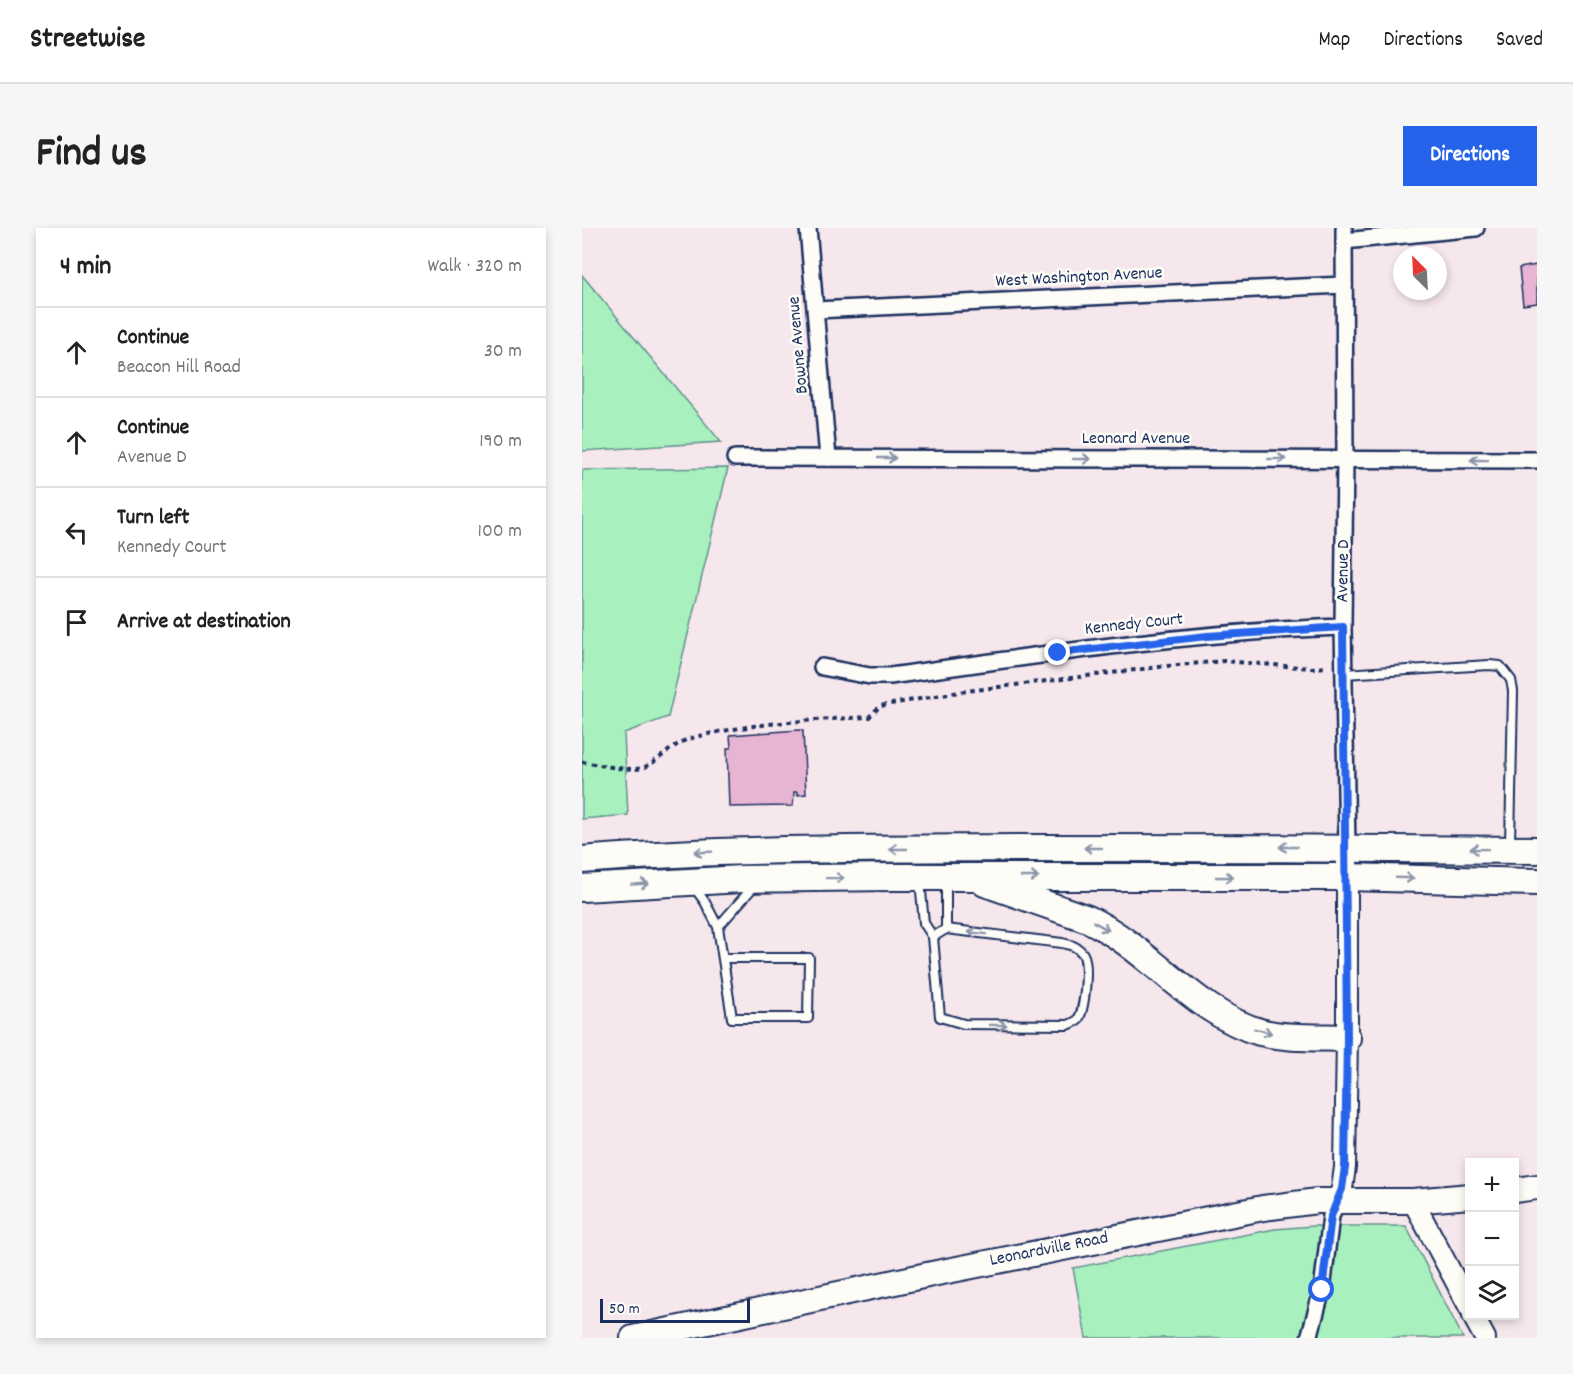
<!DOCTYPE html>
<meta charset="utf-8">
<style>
:root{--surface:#fff;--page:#f6f6f6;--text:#222;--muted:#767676;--line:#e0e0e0;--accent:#2563eb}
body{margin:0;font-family:Dekko,sans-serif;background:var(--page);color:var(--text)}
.controls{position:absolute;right:18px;bottom:18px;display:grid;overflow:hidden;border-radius:0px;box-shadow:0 3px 9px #0003}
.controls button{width:54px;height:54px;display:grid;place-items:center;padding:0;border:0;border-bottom:2px solid var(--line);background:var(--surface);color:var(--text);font:30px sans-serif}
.compass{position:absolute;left:811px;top:18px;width:54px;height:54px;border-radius:50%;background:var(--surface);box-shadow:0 3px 9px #0003;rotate:336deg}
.scale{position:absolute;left:18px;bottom:15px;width:150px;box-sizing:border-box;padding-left:6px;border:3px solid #1b2f5e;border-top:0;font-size:16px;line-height:21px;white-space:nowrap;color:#1b2f5e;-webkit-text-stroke:4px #fdfcf7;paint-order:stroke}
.stop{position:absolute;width:18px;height:18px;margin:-14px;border:4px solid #2563eb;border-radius:50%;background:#fff}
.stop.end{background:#2563eb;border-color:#fff;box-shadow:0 2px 6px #0008}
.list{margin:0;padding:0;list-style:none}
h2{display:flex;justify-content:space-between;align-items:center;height:78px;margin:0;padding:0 24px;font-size:26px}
h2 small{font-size:20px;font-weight:400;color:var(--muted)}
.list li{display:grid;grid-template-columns:39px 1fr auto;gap:18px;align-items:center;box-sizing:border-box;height:90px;padding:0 24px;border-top:2px solid var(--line)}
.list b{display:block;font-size:22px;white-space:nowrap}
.list p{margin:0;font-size:20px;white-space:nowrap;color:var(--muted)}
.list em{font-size:20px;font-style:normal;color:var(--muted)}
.icon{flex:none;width:33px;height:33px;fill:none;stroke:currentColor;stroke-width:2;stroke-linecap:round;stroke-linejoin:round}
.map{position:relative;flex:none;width:955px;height:1110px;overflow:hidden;border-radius:0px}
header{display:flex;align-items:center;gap:36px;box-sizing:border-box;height:84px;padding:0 30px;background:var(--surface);border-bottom:2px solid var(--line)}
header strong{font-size:28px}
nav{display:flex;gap:33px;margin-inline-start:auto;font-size:21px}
.intro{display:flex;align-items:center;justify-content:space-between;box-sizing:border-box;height:144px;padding:0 36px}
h1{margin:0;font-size:42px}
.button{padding:15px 27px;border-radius:0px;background:var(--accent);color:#fff;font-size:21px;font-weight:700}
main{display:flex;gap:36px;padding:0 36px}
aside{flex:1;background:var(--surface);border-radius:0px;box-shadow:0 3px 9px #0003}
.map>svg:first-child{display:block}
.green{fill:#a8f0be;stroke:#62908e;stroke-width:1.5}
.building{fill:#e7b5d3;stroke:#1b2f5e;stroke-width:1.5}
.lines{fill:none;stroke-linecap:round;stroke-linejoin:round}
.service-casing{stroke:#1b2f5e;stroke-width:12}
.minor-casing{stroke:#1b2f5e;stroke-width:20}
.tertiary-casing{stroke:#1b2f5e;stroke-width:24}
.primary-casing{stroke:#1b2f5e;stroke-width:28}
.trunk-casing{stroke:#1b2f5e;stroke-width:30}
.path{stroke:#1b2f5e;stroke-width:4;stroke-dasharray:4.5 4.5;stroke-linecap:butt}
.service{stroke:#fdfcf7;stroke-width:8}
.minor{stroke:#fdfcf7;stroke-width:15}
.tertiary{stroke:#fdfcf7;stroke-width:20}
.primary{stroke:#fdfcf7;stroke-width:24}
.trunk{stroke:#fdfcf7;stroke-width:26}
.oneway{stroke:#8c96aa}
.route{stroke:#2563eb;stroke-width:8}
.labels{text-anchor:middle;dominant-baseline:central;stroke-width:5;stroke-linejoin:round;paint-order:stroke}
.street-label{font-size:18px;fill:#1b2f5e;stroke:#fdfcf7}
</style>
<header>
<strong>Streetwise</strong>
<nav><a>Map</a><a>Directions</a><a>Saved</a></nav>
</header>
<div class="intro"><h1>Find us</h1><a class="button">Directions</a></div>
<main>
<aside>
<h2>4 min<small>Walk · 320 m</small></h2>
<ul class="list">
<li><svg class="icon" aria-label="ahead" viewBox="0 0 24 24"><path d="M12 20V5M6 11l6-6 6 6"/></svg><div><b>Continue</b><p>Beacon Hill Road</p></div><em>30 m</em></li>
<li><svg class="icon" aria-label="ahead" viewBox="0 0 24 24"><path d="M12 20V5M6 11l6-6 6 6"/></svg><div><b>Continue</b><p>Avenue D</p></div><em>190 m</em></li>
<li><svg class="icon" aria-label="left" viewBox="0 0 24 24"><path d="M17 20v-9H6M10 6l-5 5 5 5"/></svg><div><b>Turn left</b><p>Kennedy Court</p></div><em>100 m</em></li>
<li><svg class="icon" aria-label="arrive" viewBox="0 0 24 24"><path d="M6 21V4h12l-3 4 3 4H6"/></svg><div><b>Arrive at destination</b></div></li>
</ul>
</aside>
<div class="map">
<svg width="955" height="1110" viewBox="0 0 955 1110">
<rect width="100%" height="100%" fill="#f6e7ec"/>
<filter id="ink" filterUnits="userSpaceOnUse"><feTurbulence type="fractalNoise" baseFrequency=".0167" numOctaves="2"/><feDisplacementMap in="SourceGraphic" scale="12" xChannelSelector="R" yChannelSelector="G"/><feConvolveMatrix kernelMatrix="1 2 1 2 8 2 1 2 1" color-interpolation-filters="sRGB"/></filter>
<g filter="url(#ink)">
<g class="green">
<path d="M0 47 139 214 0 223Z"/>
<path d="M146 240 86 489 42 505 46 587 0 591V242Z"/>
<path d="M731 998H824L881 1110H504L491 1040 693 1001Z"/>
</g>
<g class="building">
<path d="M955 37V75L941 77 937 40Z"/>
<path d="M217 502 221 503 224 566 216 567V564H212L211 578 147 579 145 520H149L148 507Z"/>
</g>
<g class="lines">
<g class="service-casing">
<g id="service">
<path d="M762 446 907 437 918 438 929 452 931 463 928 617"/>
<path d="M338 653 342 695 351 709 358 789 382 796 486 797C487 797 494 793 495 793 503 784 507 736 501 726 496 718 488 717 480 715L364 701"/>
<path d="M112 659 123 674 136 699 172 658"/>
<path d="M136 699 150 790H226L227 730H141"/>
<path d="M351 709 364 701V652"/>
</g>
</g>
<g class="minor-casing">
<g id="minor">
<path d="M226 0 246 230"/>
<path d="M762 0 763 232 761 399 765 619"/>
<path d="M762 13 894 0"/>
<path d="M234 82 762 57"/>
<path d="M153 230 955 232"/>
<path d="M240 439 288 448H308C458 427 609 404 761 399"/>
<path d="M727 1110 740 1062 749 988 755 972"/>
</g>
</g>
<g class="tertiary-casing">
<g id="tertiary">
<path d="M755 972 760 961 763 939 765 810V619"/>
<path d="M831 973 888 1080"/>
<path d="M891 1088 903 1110"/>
</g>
</g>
<g class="primary-casing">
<g id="primary">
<path d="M933 962 955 959"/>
<path d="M51 1110 350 1046 681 980 735 973H831L888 968"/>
</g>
</g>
<g class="trunk-casing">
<g id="trunk">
<path d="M0 632C144 620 288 621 432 620 606 620 781 620 955 622"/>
<path d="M403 655 506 691C567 720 614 786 678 804 706 811 737 809 765 810"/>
<path d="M0 660 160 651 311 649H764L955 654"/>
</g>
</g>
<path class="path" d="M0 534C16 536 49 545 63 539 80 531 91 515 110 510 167 495 228 492 287 489L298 478 377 464 585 438 642 433 729 440 745 439"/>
<use href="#service" class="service"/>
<use href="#minor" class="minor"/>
<use href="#tertiary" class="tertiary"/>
<use href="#primary" class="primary"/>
<use href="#trunk" class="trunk"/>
</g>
<defs><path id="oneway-shaft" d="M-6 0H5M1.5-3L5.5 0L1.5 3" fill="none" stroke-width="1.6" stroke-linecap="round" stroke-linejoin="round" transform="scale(1.5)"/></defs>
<g class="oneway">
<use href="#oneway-shaft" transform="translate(305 230)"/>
<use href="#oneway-shaft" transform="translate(500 231)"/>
<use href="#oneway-shaft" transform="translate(695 231)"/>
<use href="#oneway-shaft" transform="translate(897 232) rotate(180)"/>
<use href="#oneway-shaft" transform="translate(706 619) rotate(180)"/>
<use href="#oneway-shaft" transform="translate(511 620) rotate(180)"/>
<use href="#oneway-shaft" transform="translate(316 621) rotate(180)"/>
<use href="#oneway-shaft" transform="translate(897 621) rotate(-179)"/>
<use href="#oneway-shaft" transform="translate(121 624) rotate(178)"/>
<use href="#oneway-shaft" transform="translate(448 649)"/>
<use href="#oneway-shaft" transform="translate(643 649)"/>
<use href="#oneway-shaft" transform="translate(253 650) rotate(-1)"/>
<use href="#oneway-shaft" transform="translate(823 650) rotate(2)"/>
<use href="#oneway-shaft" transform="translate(58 656) rotate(-4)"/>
<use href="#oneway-shaft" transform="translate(519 698) rotate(29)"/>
<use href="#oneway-shaft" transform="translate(395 705) rotate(-173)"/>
<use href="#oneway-shaft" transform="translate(416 797) rotate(1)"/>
<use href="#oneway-shaft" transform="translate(681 803) rotate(15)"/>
</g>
</g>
<g class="lines" filter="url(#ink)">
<path class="route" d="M476 425 625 408 761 399 765 810 763 939 760 961 749 988 740 1062"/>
</g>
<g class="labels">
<g class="street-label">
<text transform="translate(497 50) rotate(-3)">West Washington Avenue</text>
<text transform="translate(217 117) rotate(-95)">Bowne Avenue</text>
<text x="554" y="211">Leonard Avenue</text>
<text transform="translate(762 343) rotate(-89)">Avenue D</text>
<text transform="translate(552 397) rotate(-6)">Kennedy Court</text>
<text transform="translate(467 1022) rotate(-11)">Leonardville Road</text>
</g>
</g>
</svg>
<div class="controls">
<button>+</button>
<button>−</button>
<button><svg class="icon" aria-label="layers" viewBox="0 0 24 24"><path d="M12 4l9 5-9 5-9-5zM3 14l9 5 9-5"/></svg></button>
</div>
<svg class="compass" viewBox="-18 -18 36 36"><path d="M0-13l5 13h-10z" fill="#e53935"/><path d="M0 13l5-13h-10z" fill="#767676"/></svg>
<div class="scale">50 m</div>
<div class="stop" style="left:740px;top:1062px"></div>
<div class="stop end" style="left:476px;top:425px"></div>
</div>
</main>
